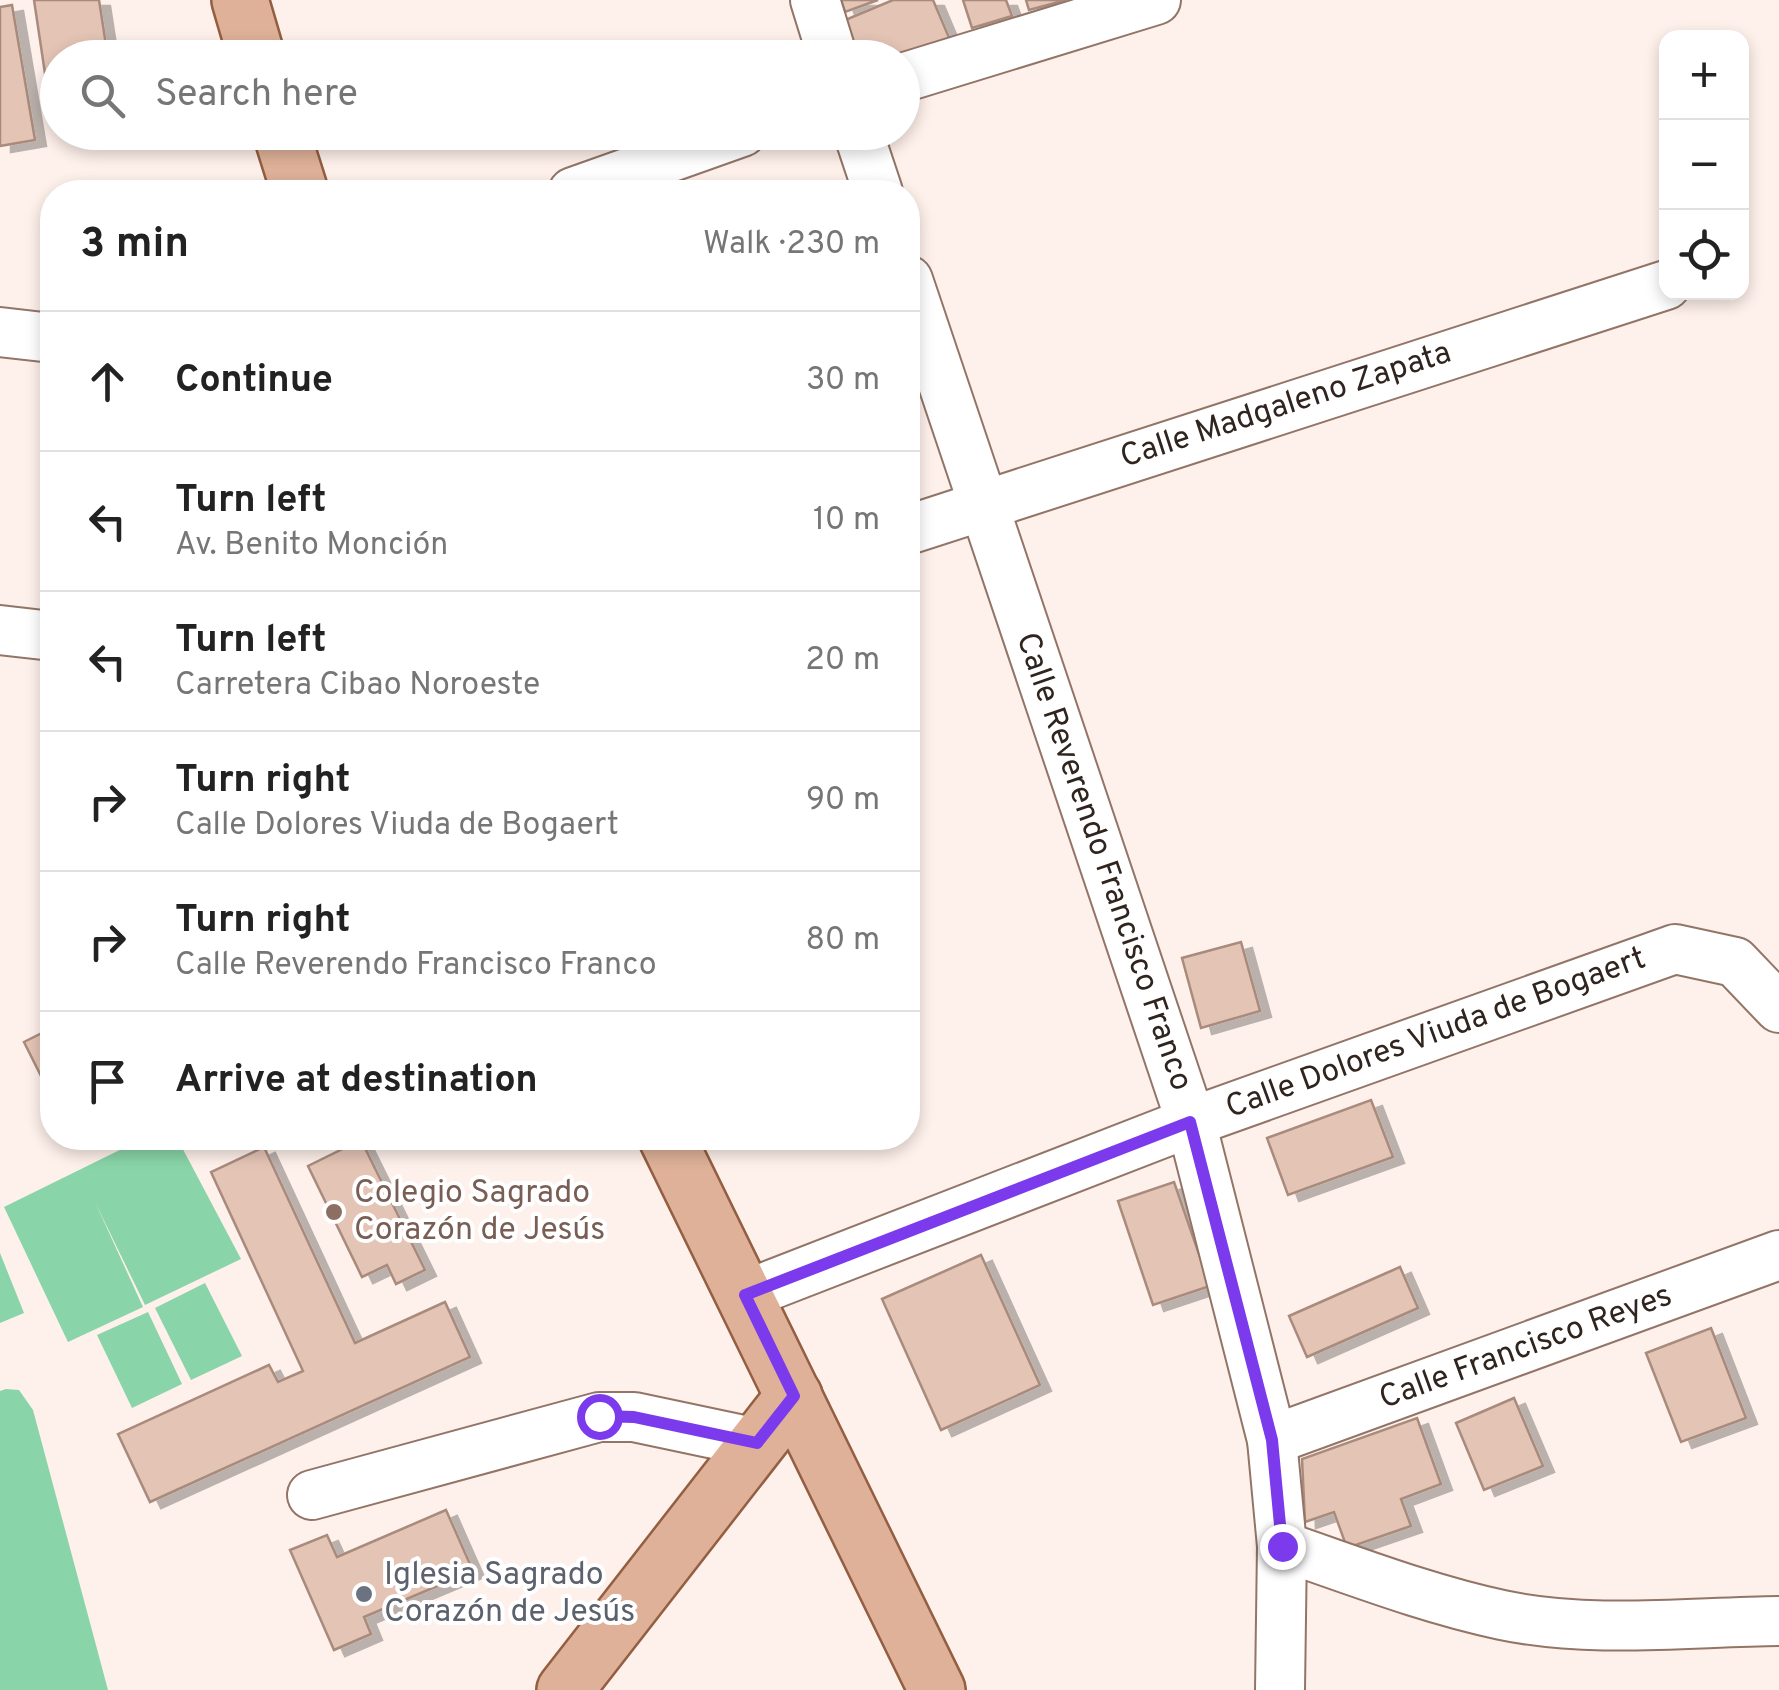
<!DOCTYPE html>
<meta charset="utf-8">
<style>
:root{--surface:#fff;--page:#f6f6f6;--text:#222;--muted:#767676;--line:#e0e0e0}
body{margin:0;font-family:Overpass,sans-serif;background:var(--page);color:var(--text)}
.controls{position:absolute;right:30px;top:30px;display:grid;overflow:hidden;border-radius:20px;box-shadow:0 5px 15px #0003}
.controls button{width:90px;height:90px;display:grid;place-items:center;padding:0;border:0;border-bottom:2px solid var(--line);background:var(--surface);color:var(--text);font:50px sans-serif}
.stop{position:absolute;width:30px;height:30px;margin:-22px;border:8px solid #7c3aed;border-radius:50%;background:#fff}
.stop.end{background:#7c3aed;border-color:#fff;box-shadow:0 2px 10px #0008}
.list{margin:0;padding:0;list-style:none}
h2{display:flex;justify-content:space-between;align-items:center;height:130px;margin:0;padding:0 40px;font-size:42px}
h2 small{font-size:32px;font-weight:400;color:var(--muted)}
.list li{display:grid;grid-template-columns:65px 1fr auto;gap:30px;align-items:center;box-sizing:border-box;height:140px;padding:0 40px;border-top:2px solid var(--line)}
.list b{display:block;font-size:38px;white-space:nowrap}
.list p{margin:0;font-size:32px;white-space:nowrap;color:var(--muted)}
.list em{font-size:32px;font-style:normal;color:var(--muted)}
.icon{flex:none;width:55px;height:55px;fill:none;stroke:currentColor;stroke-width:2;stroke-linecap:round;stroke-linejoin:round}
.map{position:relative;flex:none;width:1779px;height:1690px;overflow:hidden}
.search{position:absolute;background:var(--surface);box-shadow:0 5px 15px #0003;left:40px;top:40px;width:880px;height:110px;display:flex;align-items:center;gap:25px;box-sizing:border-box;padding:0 35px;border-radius:55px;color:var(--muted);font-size:38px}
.panel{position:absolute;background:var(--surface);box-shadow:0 5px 15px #0003;left:40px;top:180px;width:880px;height:970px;border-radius:40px}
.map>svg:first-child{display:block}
.park{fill:#89d4a8}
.building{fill:#e4c4b5;stroke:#a98b7d;stroke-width:2.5;filter:url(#shadow)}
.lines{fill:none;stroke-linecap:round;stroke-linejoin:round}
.minor-casing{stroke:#927567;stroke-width:52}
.major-casing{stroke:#935e41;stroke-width:60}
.minor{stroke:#fff;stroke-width:48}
.major{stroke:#deb198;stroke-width:55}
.route{stroke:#7c3aed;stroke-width:12}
.education-dot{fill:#8d6e63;stroke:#fff;stroke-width:4}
.worship-dot{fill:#6b7280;stroke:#fff;stroke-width:4}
.labels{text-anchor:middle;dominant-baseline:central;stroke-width:8;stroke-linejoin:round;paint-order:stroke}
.street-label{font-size:32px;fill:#30241e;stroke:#fff}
.education-label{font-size:32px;fill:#785e54;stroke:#fff;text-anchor:start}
.worship-label{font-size:32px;fill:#5b616d;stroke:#fff;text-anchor:start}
</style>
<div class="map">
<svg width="1779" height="1690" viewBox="0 0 1779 1690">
<defs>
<filter id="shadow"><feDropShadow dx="11" dy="6" stdDeviation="0" flood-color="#0004"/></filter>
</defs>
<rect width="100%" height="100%" fill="#fef0ea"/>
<g class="park">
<path d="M144 1138H177L241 1259 145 1305 95 1202 143 1307 68 1342 4 1207Z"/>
<path d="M0 1253 24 1313 0 1323Z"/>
<path d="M205 1283 242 1356 191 1380 155 1308Z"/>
<path d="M148 1312 182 1384 132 1408 97 1335Z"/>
<path d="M6 1389 19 1390 33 1410 108 1690H0V1391Z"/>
</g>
<g class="building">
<path d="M34 0H99L108 58H58V127H53Z"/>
<path d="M841 0H878L845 12Z"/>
<path d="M893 0H933L950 40 902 58H859L843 21Z"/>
<path d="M963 0H1006L1012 16 972 28Z"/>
<path d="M1026 0H1066L1029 10Z"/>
<path d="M12 5 35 140 0 146V7Z"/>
<path d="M1241 942 1260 1011 1201 1028 1182 958Z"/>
<path d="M52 1028V1098L24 1042Z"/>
<path d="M1371 1100 1393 1157 1288 1195 1267 1138Z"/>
<path d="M361 1140 425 1270 396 1284 387 1265 362 1277 308 1166Z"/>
<path d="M264 1147 355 1343 445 1302 470 1357 150 1502 118 1434 269 1365 278 1382 303 1371 211 1172Z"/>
<path d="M1174 1182 1210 1286 1153 1305 1118 1201Z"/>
<path d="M981 1255 1040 1385 941 1430 882 1299Z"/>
<path d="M1400 1267 1418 1308 1307 1357 1289 1316Z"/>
<path d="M1711 1328 1746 1418 1681 1442 1646 1353Z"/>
<path d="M1514 1398 1543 1466 1484 1490 1456 1423Z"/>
<path d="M1417 1418 1441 1484 1401 1499 1411 1526 1347 1548 1334 1512 1305 1522 1302 1459Z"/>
<path d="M446 1510 473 1571 364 1617 371 1634 334 1650 290 1550 327 1535 337 1557Z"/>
</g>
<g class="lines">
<g class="minor-casing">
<g id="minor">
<path d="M815 0 833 58"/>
<path d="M902 78 1156 0"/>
<path d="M858 132 878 192"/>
<path d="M573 192 742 132"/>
<path d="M908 280 1191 1122 1272 1440 1282 1546 1280 1690"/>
<path d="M0 332 52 338"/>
<path d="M908 530 1666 285"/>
<path d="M0 630 52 636"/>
<path d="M745 1295 1191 1122 1675 949 1735 962 1779 1008"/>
<path d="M1272 1440 1779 1255"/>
<path d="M312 1495 599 1417H634L757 1443"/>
<path d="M1282 1546C1355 1571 1427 1599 1502 1615 1591 1634 1689 1622 1779 1621"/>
</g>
</g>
<g class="major-casing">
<g id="major">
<path d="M240 0 257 58"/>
<path d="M281 132 300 192"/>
<path d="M667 1138 937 1690"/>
<path d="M565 1690 794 1396"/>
</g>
</g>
<use href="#minor" class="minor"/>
<use href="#major" class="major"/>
</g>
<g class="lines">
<path class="route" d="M599 1416 634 1417 757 1443 794 1396 745 1295 1190 1122 1272 1440 1282 1546"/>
</g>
<circle class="education-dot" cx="334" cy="1212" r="10"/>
<circle class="worship-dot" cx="364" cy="1594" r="10"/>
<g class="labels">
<g class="street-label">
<text transform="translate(1286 406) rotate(-18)">Calle Madgaleno Zapata</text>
<text transform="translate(1103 862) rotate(71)">Calle Reverendo Francisco Franco</text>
<text transform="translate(1436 1034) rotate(-20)">Calle Dolores Viuda de Bogaert</text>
<text transform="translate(1526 1348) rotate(-20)">Calle Francisco Reyes</text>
</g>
<g class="education-label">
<text x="354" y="1194">Colegio Sagrado<tspan x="354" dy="37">Corazón de Jesús</tspan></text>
</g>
<g class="worship-label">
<text x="384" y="1576">Iglesia Sagrado<tspan x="384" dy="37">Corazón de Jesús</tspan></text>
</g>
</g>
</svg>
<div class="controls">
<button>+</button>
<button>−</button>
<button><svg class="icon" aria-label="locate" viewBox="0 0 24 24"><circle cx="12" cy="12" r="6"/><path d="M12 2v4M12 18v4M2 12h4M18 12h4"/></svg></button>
</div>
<div class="stop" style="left:599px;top:1416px"></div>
<div class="stop end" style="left:1282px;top:1546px"></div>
<div class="search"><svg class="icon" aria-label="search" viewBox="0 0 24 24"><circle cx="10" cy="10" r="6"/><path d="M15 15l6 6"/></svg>Search here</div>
<section class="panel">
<h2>3 min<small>Walk · 230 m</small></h2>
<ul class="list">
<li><svg class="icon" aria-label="ahead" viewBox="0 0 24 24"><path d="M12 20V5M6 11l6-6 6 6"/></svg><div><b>Continue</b></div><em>30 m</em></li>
<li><svg class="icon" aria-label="left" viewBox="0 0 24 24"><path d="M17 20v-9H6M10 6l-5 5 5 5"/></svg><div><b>Turn left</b><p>Av. Benito Monción</p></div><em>10 m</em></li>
<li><svg class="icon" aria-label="left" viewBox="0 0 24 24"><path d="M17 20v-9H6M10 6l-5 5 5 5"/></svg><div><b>Turn left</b><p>Carretera Cibao Noroeste</p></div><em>20 m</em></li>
<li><svg class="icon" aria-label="right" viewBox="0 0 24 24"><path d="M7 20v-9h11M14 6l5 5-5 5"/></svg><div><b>Turn right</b><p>Calle Dolores Viuda de Bogaert</p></div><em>90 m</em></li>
<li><svg class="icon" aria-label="right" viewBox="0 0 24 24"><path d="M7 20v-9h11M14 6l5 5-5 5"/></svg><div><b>Turn right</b><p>Calle Reverendo Francisco Franco</p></div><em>80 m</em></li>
<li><svg class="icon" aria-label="arrive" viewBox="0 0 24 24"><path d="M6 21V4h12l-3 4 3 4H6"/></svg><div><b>Arrive at destination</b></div></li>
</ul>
</section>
</div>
